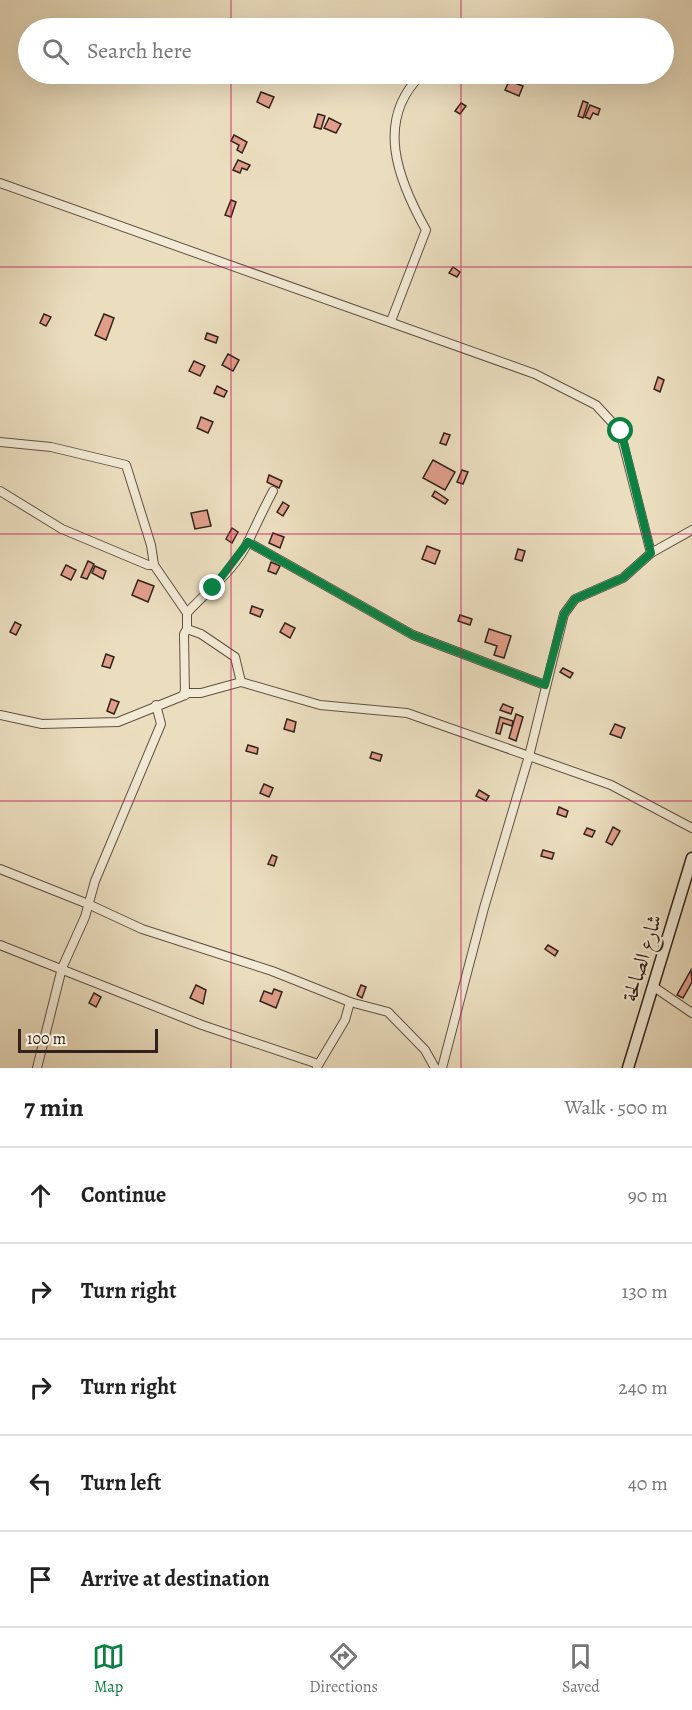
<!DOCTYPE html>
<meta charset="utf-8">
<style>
:root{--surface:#fff;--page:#f6f6f6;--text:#222;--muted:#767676;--line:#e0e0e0;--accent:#0b8043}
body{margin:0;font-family:Alegreya,Amiri,serif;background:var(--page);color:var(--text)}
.scale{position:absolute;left:18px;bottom:15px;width:140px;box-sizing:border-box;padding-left:6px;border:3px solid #31221c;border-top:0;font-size:16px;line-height:21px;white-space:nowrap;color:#31221c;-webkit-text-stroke:4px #f2ead5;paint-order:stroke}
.stop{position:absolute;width:18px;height:18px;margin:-14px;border:4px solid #0b8043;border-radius:50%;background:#fff}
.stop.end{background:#0b8043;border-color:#fff;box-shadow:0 2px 6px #0008}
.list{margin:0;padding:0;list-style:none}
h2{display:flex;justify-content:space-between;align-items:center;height:78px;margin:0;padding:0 24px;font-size:26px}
h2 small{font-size:20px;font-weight:400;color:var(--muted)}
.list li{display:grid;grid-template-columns:39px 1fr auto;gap:18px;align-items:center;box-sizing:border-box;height:96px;padding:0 24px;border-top:2px solid var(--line)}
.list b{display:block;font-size:22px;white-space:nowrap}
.list em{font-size:20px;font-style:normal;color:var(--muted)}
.icon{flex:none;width:33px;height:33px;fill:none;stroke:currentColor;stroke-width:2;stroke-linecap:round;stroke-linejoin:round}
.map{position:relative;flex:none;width:692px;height:1068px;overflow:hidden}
.search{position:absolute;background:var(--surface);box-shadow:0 6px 24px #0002;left:18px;right:18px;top:18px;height:66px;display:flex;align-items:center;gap:15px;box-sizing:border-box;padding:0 21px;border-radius:33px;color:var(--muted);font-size:22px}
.sheet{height:558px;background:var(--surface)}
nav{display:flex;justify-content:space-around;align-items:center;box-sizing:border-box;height:84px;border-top:2px solid var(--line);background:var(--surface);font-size:16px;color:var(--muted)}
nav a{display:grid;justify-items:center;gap:3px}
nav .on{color:var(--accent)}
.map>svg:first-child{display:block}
.building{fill:#e19f8b;stroke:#31221c;stroke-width:1.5}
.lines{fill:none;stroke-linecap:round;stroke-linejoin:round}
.street-casing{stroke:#605145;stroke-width:10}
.secondary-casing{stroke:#31221c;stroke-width:13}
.street{stroke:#f2ead5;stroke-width:8}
.secondary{stroke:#f2ead5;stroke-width:10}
.route{stroke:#0b8043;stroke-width:8}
.grid{fill:none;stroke:#c2185b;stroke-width:1.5;stroke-opacity:0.55}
.labels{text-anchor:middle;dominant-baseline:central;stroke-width:4.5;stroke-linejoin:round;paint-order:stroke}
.street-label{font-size:21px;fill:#31221c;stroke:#f2ead5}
</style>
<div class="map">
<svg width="692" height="1068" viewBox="0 0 692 1068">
<rect width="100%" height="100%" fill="#ebdebf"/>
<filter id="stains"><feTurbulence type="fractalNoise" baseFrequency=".00333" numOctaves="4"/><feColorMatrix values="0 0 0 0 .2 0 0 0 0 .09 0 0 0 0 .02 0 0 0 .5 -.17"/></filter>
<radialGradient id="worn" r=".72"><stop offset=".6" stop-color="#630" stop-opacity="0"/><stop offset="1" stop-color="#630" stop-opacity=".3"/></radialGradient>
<g class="building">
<path d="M509 81 523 86 519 96 505 90Z"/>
<path d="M261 92 274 97 269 108 257 102Z"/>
<path d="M583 101 588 103 583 118 578 116Z"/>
<path d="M461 103 466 106 460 114 455 111Z"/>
<path d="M590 105 600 109 598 115 593 113 590 119 585 117Z"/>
<path d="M318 114 325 116 321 129 314 127Z"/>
<path d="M329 118 341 124 336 133 324 128Z"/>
<path d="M234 135 247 142 242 153 237 150 239 145 231 141Z"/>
<path d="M238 160 250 165 247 170 242 168 240 173 233 170Z"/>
<path d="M231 200 236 202 231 217 225 215Z"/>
<path d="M453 267 460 272 457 277 449 273Z"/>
<path d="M44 314 51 317 46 326 40 323Z"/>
<path d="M104 314 114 318 106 340 95 335Z"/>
<path d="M207 333 218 337 216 343 205 339Z"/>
<path d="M228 354 239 360 233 371 222 365Z"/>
<path d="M194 361 205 366 200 376 189 371Z"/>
<path d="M658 377 664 380 660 392 654 389Z"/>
<path d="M217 386 227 391 224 397 214 393Z"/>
<path d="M201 417 213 422 208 433 197 428Z"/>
<path d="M444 433 450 435 446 445 440 443Z"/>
<path d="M433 460 455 472 445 490 423 478Z"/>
<path d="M462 470 468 472 463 484 457 482Z"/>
<path d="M269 475 282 481 279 488 267 482Z"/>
<path d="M435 491 448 500 445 504 432 496Z"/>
<path d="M283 502 289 506 283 516 277 512Z"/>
<path d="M207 510 211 526 195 529 191 513Z"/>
<path d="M232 528 238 532 232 543 226 539Z"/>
<path d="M273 533 284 537 280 548 269 543Z"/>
<path d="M427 546 440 551 435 564 422 559Z"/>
<path d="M518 549 525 551 522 561 515 559Z"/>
<path d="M88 561 94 564 87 579 81 577Z"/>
<path d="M271 562 280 566 276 574 268 571Z"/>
<path d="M66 565 76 570 71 580 61 575Z"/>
<path d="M95 566 106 571 103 579 92 573Z"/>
<path d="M138 580 154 586 148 602 132 595Z"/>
<path d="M252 606 263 610 260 617 250 613Z"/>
<path d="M460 615 472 619 470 625 458 621Z"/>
<path d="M15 622 21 625 16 635 10 632Z"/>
<path d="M285 623 295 628 290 638 280 632Z"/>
<path d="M489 629 511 636 504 658 494 655 497 646 485 642Z"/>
<path d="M106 654 114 657 110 668 102 666Z"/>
<path d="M563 668 573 673 570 678 560 672Z"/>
<path d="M111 699 119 702 114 714 107 711Z"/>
<path d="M503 704 513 708 511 714 500 710Z"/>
<path d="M516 714 523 717 516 741 509 738Z"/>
<path d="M500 717 513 721 512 726 503 723 500 734 496 733Z"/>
<path d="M287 719 296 722 294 732 284 729Z"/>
<path d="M615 724 625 728 621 738 610 734Z"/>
<path d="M248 745 258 748 257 754 246 751Z"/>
<path d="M372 752 382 755 380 761 370 758Z"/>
<path d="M264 784 273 788 269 797 260 793Z"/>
<path d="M479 790 489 796 486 801 476 796Z"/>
<path d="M559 807 568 811 566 817 557 814Z"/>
<path d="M613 827 620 831 612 845 606 842Z"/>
<path d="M587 828 595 831 592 837 584 834Z"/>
<path d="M543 850 554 853 552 859 541 856Z"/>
<path d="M272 855 277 857 274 866 268 864Z"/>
<path d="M548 945 558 951 555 956 545 949Z"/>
<path d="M691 970 692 982 683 998 677 995Z"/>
<path d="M196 985 206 990 203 1004 190 998Z"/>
<path d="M361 985 366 987 362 998 357 995Z"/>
<path d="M274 989 282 992 276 1008 260 1001 264 991 272 994Z"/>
<path d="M94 993 101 997 96 1007 89 1003Z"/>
</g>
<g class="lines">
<g class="street-casing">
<g id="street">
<path d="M0 183 535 374 596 405 620 431 651 553 623 578 575 599 564 614 529 756 484 908 442 1068"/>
<path d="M391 321 426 230C398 180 374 120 422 74"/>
<path d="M0 442 51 447 126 465 151 545 154 565 187 613V629L184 634 185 695"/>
<path d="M0 491 62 529 148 565H154"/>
<path d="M248 542 413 635 545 685"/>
<path d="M651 553 692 530"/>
<path d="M187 613C207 591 235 570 248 542 256 525 264 508 273 491"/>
<path d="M187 629 201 634 235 657 241 682"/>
<path d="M0 715 42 724 118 722 185 695 184 693H201L241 682 320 705 407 713 611 785 692 828"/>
<path d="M0 869 88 904 142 929 272 971 350 1002 388 1012 425 1050 435 1068"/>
<path d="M0 945 202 1025 318 1064"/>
<path d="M654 987 692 1013"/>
<path d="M317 1067 345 1020 350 1002"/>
<path d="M37 1068 62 968 85 917 95 881 161 724 156 705"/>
</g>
</g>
<g class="secondary-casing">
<path id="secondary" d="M628 1068 692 858"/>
</g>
<use href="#street" class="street"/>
<use href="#secondary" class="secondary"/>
</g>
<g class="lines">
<path class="route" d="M213 588 248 542 413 635 545 685 564 614 575 599 623 578 651 553 621 431"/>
</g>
<path class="grid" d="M231 0V28M461 0V28M231 74V1068M461 74V1068M0 267H692M0 534H692M0 801H692"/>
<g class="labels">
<g class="street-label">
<text transform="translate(642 958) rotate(-73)">شارع الصالحة</text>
</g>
</g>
<rect width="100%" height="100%" filter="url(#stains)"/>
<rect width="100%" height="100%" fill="url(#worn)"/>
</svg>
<div class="scale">100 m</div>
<div class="stop" style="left:621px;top:431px"></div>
<div class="stop end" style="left:213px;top:588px"></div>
<div class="search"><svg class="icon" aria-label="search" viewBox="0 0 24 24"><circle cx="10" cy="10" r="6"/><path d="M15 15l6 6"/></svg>Search here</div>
</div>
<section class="sheet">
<h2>7 min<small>Walk · 500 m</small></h2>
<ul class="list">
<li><svg class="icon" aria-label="ahead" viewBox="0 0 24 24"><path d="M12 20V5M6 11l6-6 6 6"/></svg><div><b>Continue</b></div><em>90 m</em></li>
<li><svg class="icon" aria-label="right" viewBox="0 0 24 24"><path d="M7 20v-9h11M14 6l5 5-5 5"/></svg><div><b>Turn right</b></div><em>130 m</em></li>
<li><svg class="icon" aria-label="right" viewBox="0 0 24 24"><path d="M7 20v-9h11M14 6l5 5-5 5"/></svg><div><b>Turn right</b></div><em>240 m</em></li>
<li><svg class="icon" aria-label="left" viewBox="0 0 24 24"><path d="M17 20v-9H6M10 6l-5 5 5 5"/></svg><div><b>Turn left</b></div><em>40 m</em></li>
<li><svg class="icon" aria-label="arrive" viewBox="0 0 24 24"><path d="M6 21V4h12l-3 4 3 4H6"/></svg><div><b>Arrive at destination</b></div></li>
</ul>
</section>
<nav>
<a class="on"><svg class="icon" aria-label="map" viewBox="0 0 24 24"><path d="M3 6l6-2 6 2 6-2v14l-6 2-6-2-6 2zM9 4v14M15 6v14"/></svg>Map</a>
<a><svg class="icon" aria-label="directions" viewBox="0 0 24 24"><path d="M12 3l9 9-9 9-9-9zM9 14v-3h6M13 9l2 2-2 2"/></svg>Directions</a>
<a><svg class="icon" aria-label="saved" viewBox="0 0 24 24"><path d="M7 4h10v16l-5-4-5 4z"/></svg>Saved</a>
</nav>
